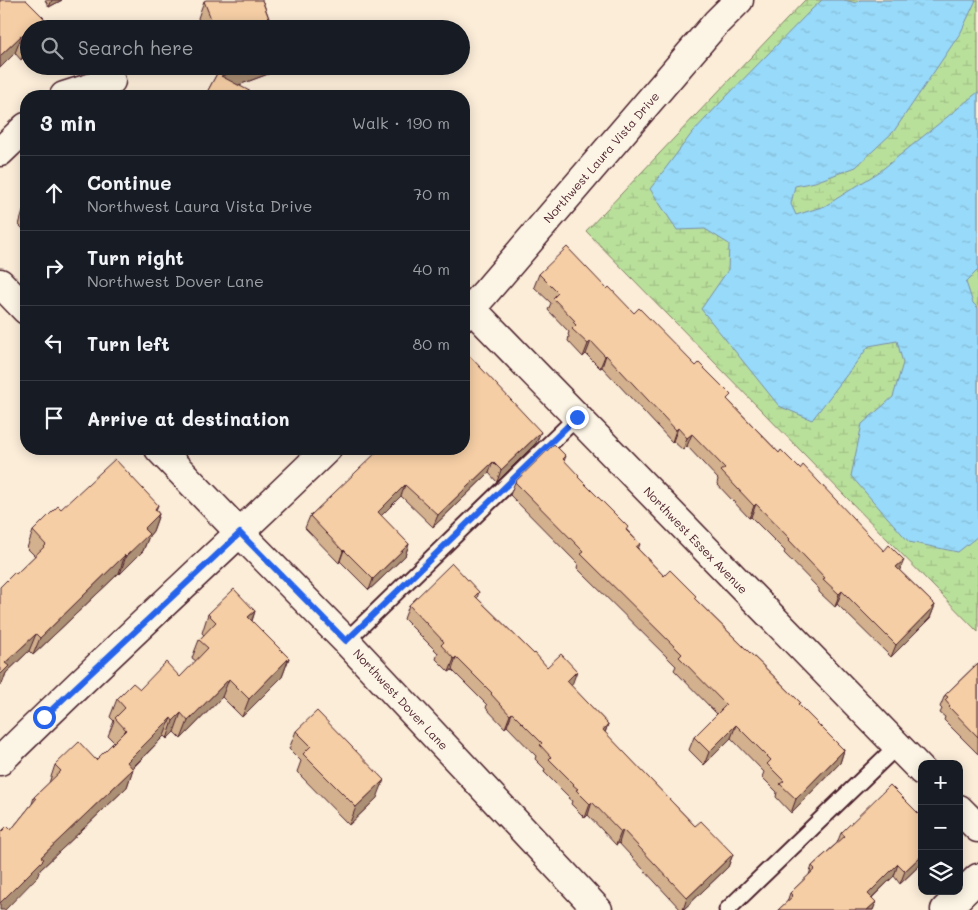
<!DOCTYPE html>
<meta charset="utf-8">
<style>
:root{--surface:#171b24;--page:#20242c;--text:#f1f3f6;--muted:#9ea1a6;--line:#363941}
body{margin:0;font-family:Mali,sans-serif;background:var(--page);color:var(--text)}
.controls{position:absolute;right:15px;bottom:15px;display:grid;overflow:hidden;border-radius:10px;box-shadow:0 2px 12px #0003}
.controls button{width:45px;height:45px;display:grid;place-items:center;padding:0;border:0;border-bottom:1px solid var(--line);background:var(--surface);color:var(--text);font:25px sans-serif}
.stop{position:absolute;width:15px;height:15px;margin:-11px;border:4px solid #2563eb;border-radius:50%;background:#fff}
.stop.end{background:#2563eb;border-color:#fff;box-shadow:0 1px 5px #0008}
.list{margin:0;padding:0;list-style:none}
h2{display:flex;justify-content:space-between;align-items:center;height:65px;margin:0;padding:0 20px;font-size:21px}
h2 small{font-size:16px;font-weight:400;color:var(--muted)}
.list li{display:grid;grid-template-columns:32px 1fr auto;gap:15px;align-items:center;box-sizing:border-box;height:75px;padding:0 20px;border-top:1px solid var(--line)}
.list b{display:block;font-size:19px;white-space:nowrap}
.list p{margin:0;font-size:16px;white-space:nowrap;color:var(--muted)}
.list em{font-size:16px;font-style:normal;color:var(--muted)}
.icon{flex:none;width:28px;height:28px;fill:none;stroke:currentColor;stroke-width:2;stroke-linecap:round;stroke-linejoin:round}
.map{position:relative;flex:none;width:978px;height:910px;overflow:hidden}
.search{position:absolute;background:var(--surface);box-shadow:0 2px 12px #0003;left:20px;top:20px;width:450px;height:55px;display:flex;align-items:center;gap:12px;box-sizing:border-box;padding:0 18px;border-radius:28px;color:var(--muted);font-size:19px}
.panel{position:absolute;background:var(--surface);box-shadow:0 2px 12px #0003;left:20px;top:90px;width:450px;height:365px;border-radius:20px}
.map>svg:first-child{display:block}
.wetland{fill:url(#wetland-marsh);stroke:#828063}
.water{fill:url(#water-ripples);stroke:#798fa7}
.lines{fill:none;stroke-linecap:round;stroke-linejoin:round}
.lane-casing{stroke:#4a1f2b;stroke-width:19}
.street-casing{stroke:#4a1f2b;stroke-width:31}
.lane{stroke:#fcf5e5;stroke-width:15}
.street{stroke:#fcf5e5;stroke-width:28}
.wall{fill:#d3b18e;stroke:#4a1f2b}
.shaded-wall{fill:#ac9074;stroke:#4a1f2b}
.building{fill:#f5cea5;stroke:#4a1f2b}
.route{stroke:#2563eb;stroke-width:6}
.labels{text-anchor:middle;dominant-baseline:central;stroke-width:4;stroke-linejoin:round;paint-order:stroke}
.street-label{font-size:12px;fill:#4a1f2b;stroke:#fcf5e5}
</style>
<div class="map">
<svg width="978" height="910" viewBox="0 0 978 910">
<defs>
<pattern id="wetland-marsh" width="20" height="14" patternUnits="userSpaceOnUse" patternTransform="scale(1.25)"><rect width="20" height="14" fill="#b9e09b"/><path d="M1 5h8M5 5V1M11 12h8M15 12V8" fill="none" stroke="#a1c086"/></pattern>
<pattern id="water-ripples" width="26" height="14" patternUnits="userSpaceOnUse" patternTransform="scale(1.25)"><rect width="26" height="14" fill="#98dafa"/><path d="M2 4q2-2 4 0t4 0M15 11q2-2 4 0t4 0" fill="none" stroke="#84bbd6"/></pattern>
</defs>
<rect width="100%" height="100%" fill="#fbedd8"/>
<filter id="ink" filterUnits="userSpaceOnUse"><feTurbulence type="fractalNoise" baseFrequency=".02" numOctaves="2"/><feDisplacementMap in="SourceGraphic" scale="10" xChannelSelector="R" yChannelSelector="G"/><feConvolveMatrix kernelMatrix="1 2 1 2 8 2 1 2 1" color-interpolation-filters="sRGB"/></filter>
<g filter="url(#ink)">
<path class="wetland" d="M805 0H978V632L586 231Z"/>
<path class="water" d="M822 0H844L856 3 860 0H976L961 32 894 131 856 167 815 182 795 186 791 204 796 215 825 206 879 172 978 92V270L966 282 973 303 978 308V536L958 552 909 542 851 476 862 424 893 397 903 363 897 341 869 346 812 420 779 406 701 309 728 270 729 244 705 229 677 230 650 189 692 133 721 102 811 10Z"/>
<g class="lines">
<g class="lane-casing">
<g id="lane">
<path d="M346 641 577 417"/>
<path d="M727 910 897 746"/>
</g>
</g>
<g class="street-casing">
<g id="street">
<path d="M64 96 111 81"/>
<path d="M0 152 26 127"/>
<path d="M0 283 26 310"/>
<path d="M471 308 922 771"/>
<path d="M464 316 485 293 716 23 739 0"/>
<path d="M159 449 240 533 346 641 598 910"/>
<path d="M0 761C107 655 219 554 327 449"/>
<path d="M959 809 978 828"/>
<path d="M945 910 978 878"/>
</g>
</g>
<use href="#lane" class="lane"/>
<use href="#street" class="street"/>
</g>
<g class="wall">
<path d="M0 0 48 22 45 29H29V52L21 60 15 53 0 68Z"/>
<path d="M45 0H62L49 7Z"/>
<path d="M204 1 263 2 273 29H202L198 18Z"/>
<path d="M216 66H278L276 71 238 85 205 96 218 72Z"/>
<path d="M26 201V232L19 225Z"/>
<path d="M539 274 607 289 729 401 779 453 935 605 930 618 891 657 837 604 835 607 819 592V589L784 553 785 551 751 517 749 518 717 484 718 479 687 446 683 450 673 441 672 442 602 367 600 368 586 354 583 357 568 341 569 336 568 335 569 332 548 310 551 303 534 287Z"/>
<path d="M536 443 497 482 489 473 433 527 401 496 381 516 409 544 405 556 369 590 340 561 339 563 305 528 310 516 357 472Z"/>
<path d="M566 456 564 461 578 478 640 544 638 549 664 576 695 599 800 702 798 705 844 750 840 763 791 813 776 797 777 792 762 777 764 772 731 738 704 765 689 750 694 737 717 714 674 670 676 666 577 568 578 564 510 495 515 482Z"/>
<path d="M61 509 156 510 159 514 153 531 149 536 143 551 120 574 119 573 33 655 29 651 6 673 2 684 16 574 35 556 27 548 33 531Z"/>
<path d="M479 592 477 598 547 667 572 685 571 686 608 724 605 733 695 826 733 854 728 867 683 910H681L619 843 616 845 588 815 585 818 571 804 572 801 568 798 569 797 544 772 545 769 535 759 536 756 507 726 505 728 486 708 487 705 452 670 449 672 436 659 438 653 404 619 409 605Z"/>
<path d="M255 611 252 621 289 658 282 677 242 717 222 697 181 739 174 732 167 739 164 736 133 768 127 787 40 870 37 877 11 830 32 804 34 797 49 783 55 765 96 760 114 742 108 736 114 721 110 717 117 699 140 689 180 677 196 661 192 658 199 640 204 635 202 633 208 614Z"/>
<path d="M978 663V754L944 720 945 717 940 713 942 709 940 707 945 695Z"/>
<path d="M296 731 377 798 349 825 297 772 301 761 289 749Z"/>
<path d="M841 833 922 863 900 884 894 876 872 898 876 902 873 910H778L787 902 790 893 809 875 812 866 837 843Z"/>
</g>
<g class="shaded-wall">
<path d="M52 0H62L49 7Z"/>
<path d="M48 22 45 29H41Z"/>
<path d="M22 35 15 53 0 68V56Z"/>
<path d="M28 41H29V52L21 60Z"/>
<path d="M248 66H278L276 71 215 94 221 76Z"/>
<path d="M591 341 586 354 583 357 588 344Z"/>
<path d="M606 355 602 367 600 368 605 356Z"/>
<path d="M678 428 673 441 672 442 676 430Z"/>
<path d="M541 432 536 443 497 482 501 470Z"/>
<path d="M692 434 687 446 683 450 687 438Z"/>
<path d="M493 462 489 473 433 527 438 515Z"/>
<path d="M405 485 401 496 374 523 378 512Z"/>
<path d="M756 504 751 517 749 518 754 506Z"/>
<path d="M158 505 152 521 159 514 153 531 149 536 143 551 120 574 126 556 144 529 155 509Z"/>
<path d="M409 544 405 556 369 590 373 579Z"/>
<path d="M344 550 340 561 339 563 343 551Z"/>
<path d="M125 555 119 573 33 655 40 638Z"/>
<path d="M904 560 899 572 896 567Z"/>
<path d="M842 591 837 604 835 607 839 594Z"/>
<path d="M935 605 930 618 891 657 896 645Z"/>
<path d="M255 611 249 629 248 617Z"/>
<path d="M36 634 29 651 6 673 2 684 0 686V675L5 663Z"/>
<path d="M456 657 452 670 449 672 454 659Z"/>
<path d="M289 658 282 677 242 717 249 699Z"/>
<path d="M577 671 572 685 562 694 567 681Z"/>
<path d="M229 679 222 697 181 739 188 721Z"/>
<path d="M181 713 174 732 167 739 173 721Z"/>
<path d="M512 713 507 726 505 728 510 715Z"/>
<path d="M171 718 164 736 120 780 127 762Z"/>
<path d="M608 724 603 738V730Z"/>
<path d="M736 725 731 738 704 765 709 752Z"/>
<path d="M844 750 840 763 791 813 796 799Z"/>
<path d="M133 769 127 787 40 870 37 877 5 910H0V903L41 857Z"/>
<path d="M384 780 377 798 349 825 356 807Z"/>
<path d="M592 802 588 815 585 818 590 804Z"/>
<path d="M623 830 619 843 616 845 621 832Z"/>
<path d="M733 854 728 867 683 910 687 898Z"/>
<path d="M922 855V863L900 884 905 871Z"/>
<path d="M898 864 894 876 863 906 868 894Z"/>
<path d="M876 902 873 910H867Z"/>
</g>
<g class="building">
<path d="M0 0H26L48 22 41 29H29V41H28L22 35 0 56Z"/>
<path d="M206 0H262L273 29H215L204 1Z"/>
<path d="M221 66H248L221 76 259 96H205Z"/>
<path d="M567 247 607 289 609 287 634 313 639 308 696 366 699 363 731 395 727 399 779 453 781 450 800 469 803 465 884 551 889 545 904 560 896 567 935 605 896 645 842 591 839 594 823 579 825 578 789 540 790 539 756 504 754 506 721 471 725 468 692 434 687 438 678 428 676 430 606 355 605 356 591 341 588 344 572 329 576 325 573 322 575 321 553 298 558 293 539 274Z"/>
<path d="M466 352 541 432 501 470 493 462 438 515 405 485 378 512 409 544 373 579 344 550 343 551 310 516 380 449H464V354Z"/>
<path d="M554 444 566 456 563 459 579 476 578 477 628 527 626 530 640 544 636 547 664 576 670 570 696 596 694 598 800 702 798 704 844 750 796 799 780 784 784 781 767 764 771 760 736 725 709 752 694 737 726 705 679 657 682 654 581 554 584 552 515 482Z"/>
<path d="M115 459 158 505 155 509 159 514 144 529 149 534 126 556 125 555 40 638 36 634 5 663 9 666 0 675V587L15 572 16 574 46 545 33 531 58 506 61 509Z"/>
<path d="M452 563 479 592 475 596 534 654 535 653 547 667 561 654 577 671 567 681 608 724 603 730 695 826 701 821 733 854 687 898 623 830 621 832 592 802 590 804 576 790 578 789 573 785 574 784 549 759 551 757 540 745 542 743 512 713 510 715 491 694 492 693 456 657 454 659 441 645 444 642 409 605Z"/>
<path d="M234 589 255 611 248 617 289 658 249 699 229 679 188 721 181 713 173 721 171 718 127 762 133 769 41 857 44 859 0 903V833L7 826 11 830 36 799 34 797 61 771 55 765 79 742 96 760 126 730 115 718 125 708 117 699 133 683 140 689 166 662 180 677 208 648 199 640 216 622 208 614Z"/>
<path d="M978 663V737L949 707 950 706 945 700 948 697 945 695Z"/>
<path d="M317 711 384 780 356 807 303 754 311 746 296 731Z"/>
<path d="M890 785 922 817V855L905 871 898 864 868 894 876 902 867 910H778L793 896 790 893 815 869 812 866 845 836 841 833Z"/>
</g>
</g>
<g class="lines" filter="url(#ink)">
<path class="route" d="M44 717 240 533 346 641 577 417"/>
</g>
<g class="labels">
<g class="street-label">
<text transform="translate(601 157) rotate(-49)">Northwest Laura Vista Drive</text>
<text transform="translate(696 540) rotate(46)">Northwest Essex Avenue</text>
<text transform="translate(401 699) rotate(47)">Northwest Dover Lane</text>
</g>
</g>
</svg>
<div class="controls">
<button>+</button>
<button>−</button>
<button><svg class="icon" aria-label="layers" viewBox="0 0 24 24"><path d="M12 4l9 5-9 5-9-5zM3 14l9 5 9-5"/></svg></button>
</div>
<div class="stop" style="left:44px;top:717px"></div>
<div class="stop end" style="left:577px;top:417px"></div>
<div class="search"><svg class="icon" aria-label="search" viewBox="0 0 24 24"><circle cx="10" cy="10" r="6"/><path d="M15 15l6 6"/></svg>Search here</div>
<section class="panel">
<h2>3 min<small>Walk · 190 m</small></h2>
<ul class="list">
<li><svg class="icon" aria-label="ahead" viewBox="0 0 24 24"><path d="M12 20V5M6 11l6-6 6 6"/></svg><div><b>Continue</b><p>Northwest Laura Vista Drive</p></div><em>70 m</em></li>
<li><svg class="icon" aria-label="right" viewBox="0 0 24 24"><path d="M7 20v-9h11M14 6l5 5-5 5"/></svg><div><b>Turn right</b><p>Northwest Dover Lane</p></div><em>40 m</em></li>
<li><svg class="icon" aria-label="left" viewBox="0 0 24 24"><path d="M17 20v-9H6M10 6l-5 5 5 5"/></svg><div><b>Turn left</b></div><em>80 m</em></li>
<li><svg class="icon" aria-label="arrive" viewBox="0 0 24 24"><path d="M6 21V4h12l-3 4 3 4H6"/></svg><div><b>Arrive at destination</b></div></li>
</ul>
</section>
</div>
